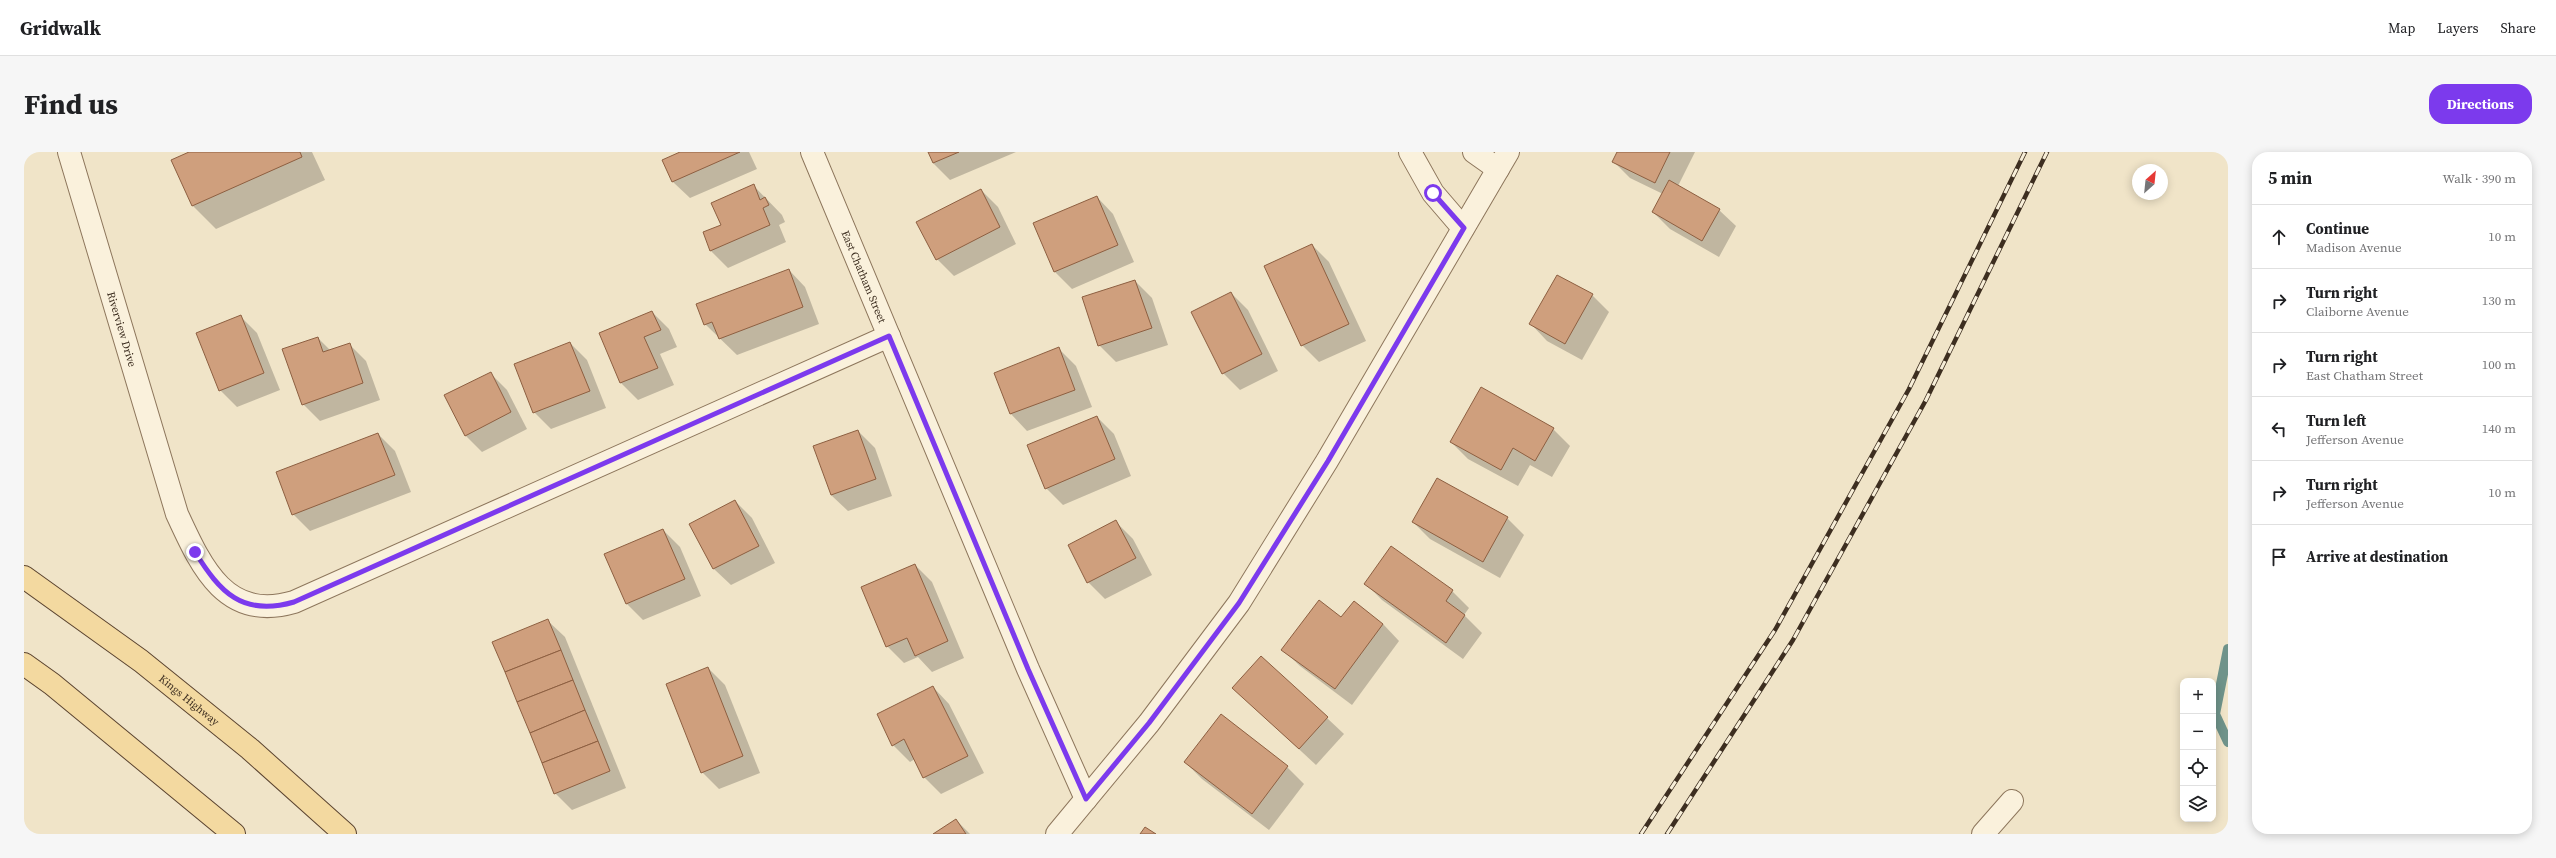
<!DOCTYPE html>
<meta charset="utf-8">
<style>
:root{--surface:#fff;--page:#f6f6f6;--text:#202124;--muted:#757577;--line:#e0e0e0;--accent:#7c3aed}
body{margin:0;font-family:"Source Serif 4",serif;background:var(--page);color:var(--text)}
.controls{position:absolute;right:12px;bottom:12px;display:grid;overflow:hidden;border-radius:8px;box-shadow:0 2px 10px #0003}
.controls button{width:36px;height:36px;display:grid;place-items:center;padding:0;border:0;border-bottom:1px solid var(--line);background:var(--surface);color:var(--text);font:20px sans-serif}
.compass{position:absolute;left:2108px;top:12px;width:36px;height:36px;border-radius:50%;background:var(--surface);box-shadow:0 2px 10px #0003;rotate:27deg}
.stop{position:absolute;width:12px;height:12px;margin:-9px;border:3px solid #7c3aed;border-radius:50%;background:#fff}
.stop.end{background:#7c3aed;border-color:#fff;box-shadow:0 1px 4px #0008}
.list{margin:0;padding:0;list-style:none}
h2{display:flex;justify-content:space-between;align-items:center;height:52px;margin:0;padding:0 16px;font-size:17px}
h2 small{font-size:13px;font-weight:400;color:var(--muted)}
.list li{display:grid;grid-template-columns:26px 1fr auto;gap:12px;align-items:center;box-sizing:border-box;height:64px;padding:0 16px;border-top:1px solid var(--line)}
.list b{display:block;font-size:15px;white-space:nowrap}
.list p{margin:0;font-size:13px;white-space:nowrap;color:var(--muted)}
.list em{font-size:13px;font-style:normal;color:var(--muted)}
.icon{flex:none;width:22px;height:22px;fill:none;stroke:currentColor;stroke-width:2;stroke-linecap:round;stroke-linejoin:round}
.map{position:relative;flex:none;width:2204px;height:682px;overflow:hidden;border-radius:16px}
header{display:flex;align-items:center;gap:24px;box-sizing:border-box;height:56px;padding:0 20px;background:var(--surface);border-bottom:1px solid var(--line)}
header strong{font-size:19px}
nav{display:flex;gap:22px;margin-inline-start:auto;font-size:14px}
.intro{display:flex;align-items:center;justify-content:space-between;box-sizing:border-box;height:96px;padding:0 24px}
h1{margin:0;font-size:28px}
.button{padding:10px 18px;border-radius:16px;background:var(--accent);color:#fff;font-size:14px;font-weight:700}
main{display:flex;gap:24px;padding:0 24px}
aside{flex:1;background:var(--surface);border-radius:16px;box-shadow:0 2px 10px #0003}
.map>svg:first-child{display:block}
.shadow{fill:#0003}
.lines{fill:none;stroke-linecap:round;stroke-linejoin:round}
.stream{stroke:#6f938a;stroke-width:10}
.building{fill:#cf9f7d;stroke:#8d5f41}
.minor-casing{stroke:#8d765c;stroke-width:24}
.major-casing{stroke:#5b4430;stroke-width:24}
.minor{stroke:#faf1dc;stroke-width:22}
.major{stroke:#f3d9a0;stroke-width:22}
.rail-casing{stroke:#3d2e20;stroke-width:4.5}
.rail{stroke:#f7eed8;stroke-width:3;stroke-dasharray:9;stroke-linecap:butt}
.route{stroke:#7c3aed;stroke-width:5}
.labels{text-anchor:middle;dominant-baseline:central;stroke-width:3;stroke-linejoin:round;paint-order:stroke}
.street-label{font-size:11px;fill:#3d2e20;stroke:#f7eed8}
</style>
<header>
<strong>Gridwalk</strong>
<nav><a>Map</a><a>Layers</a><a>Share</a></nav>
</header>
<div class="intro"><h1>Find us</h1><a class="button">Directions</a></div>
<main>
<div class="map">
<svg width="2204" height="682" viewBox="0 0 2204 682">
<rect width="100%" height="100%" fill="#f0e4c8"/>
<g class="shadow">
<path d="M167 0H288L301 28 192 77 169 54 148 9Z"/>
<path d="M659 0H725L733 17 666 46 649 30Z"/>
<path d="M905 0H992L926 28 909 11Z"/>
<path d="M1594 0H1671L1654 34 1695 58 1712 74 1695 105 1646 77 1629 60 1639 42 1606 26 1589 9Z"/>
<path d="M729 33 758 63 761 70 755 73 762 90 704 116 687 99 680 81 698 73Z"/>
<path d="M957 38 974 55 992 92 930 124 913 107Z"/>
<path d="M1073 45 1089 62 1110 110 1048 137 1031 120 1010 71Z"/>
<path d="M1288 93 1305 110 1342 189 1295 210 1278 193Z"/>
<path d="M765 118 781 135 795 172 713 203 681 172Z"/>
<path d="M1111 129 1128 146 1144 193 1092 210 1075 193Z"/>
<path d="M1207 141 1224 158 1254 219 1216 238 1199 221Z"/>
<path d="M1568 143 1585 160 1558 208 1523 189 1507 172Z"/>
<path d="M628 160 645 177 653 195 636 202 650 233 614 248 597 231 577 181Z"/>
<path d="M216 164 233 181 256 238 213 255 196 238Z"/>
<path d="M294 186 306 198 325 192 342 209 356 248 296 269 279 252Z"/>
<path d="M546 191 563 208 582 256 527 277 510 260Z"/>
<path d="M1035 197 1052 214 1068 255 1003 279 987 262 971 222Z"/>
<path d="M466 221 483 238 503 277 458 300 441 283Z"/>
<path d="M1073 265 1090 282 1107 324 1039 353 1022 336Z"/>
<path d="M1529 277 1546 294 1528 325 1506 313 1494 334 1444 307 1427 290Z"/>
<path d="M834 279 851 296 868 344 824 359 807 343Z"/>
<path d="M354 282 371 299 387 340 286 379 269 362Z"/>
<path d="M711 349 728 366 751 411 707 433 690 417Z"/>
<path d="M1483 366 1500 383 1476 426 1406 387 1389 370Z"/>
<path d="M1092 370 1109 387 1128 423 1081 447 1064 430Z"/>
<path d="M639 378 656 395 677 444 619 468 602 451Z"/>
<path d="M891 413 908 430 940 506 908 520 894 505 880 511 863 494Z"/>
<path d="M1341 431 1428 439 1445 456 1440 463 1458 481 1439 507 1358 448Z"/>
<path d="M1318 466 1359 472 1375 489 1328 553 1276 514 1259 498Z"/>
<path d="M524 469 541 485 602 636 548 658 531 641Z"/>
<path d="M684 516 701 533 736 621 695 637 678 620Z"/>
<path d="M909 535 925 552 960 621 917 642 900 625 891 607 886 610 869 593Z"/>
<path d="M1209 536 1303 566 1320 582 1292 613Z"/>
<path d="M1197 564 1263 615 1280 632 1245 678 1178 627 1161 610Z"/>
<path d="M932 668 946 682H910Z"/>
</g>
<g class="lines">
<path class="stream" d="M2204 497 2191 562 2204 590"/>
</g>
<g class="building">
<path d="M165 0H276L278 5 168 54 147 8Z"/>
<path d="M656 0H716L648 30 638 8Z"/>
<path d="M904 0H935L909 11Z"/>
<path d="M1593 0H1646L1631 31 1588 10Z"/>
<path d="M1645 28 1696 57 1678 89 1628 60Z"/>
<path d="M730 32 736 48 741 45 745 53 739 56 746 73 686 99 679 80 697 73 687 51Z"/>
<path d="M957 37 976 75 912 108 892 70Z"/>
<path d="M1073 44 1094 93 1030 120 1009 71Z"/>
<path d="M1288 92 1325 172 1277 194 1240 114Z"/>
<path d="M765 117 779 155 695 187 688 170 680 173 672 152Z"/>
<path d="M1533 123 1569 142 1541 192 1505 172Z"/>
<path d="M1111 128 1128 176 1074 194 1058 145Z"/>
<path d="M1207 140 1238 202 1198 222 1167 160Z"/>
<path d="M628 159 637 178 620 185 634 216 596 231 575 181Z"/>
<path d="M217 163 240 221 195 239 172 181Z"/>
<path d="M294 185 299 200 326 191 339 231 278 253 258 197Z"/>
<path d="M546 190 566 239 509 261 490 212Z"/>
<path d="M1035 195 1051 238 986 262 970 221Z"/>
<path d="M467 220 487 260 441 284 420 243Z"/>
<path d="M1457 235 1530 276 1511 309 1489 296 1477 318 1426 290Z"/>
<path d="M1073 264 1091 307 1021 337 1003 293Z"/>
<path d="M834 278 852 327 807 343 789 294Z"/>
<path d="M354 281 371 323 268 363 252 320Z"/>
<path d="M1413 326 1484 365 1459 410 1388 370Z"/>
<path d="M711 348 735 394 689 417 665 372Z"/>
<path d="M1092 368 1112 406 1063 431 1044 393Z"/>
<path d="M639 377 661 427 602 452 580 402Z"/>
<path d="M1367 394 1429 438 1422 449 1441 463 1422 491 1340 432Z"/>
<path d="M891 412 924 489 891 504 883 486 862 495 837 435Z"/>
<path d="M1295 448 1317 465 1330 449 1359 472 1311 537 1257 498Z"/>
<path d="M524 467 537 498 481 520 468 490Z"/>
<path d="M537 498 549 528 493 550 481 520Z"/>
<path d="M1237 504 1304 565 1275 597 1208 536Z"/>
<path d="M684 515 719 604 677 621 642 532Z"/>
<path d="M549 528 561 558 506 581 493 550Z"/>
<path d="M909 534 944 604 899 626 880 587 868 594 853 562Z"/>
<path d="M561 558 574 589 518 611 506 581Z"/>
<path d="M1197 562 1264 614 1228 662 1160 610Z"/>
<path d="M574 589 586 619 530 642 518 611Z"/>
<path d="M932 667 942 682H909Z"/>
<path d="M1121 675 1132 682H1116Z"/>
</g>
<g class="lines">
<g class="minor-casing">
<g id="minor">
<path id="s1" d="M45 0 153 362C177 414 201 470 270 450L865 184"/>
<path id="s2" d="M788 0 1004 517 1062 647"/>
<path d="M1386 0 1409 41 1439 76"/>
<path d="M1450 0 1474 17"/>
<path d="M1033 682 1125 571 1215 451 1303 309 1484 0"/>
<path d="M1959 682 1988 649"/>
</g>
</g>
<g class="major-casing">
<g id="major">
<path id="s3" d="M0 425 117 509 226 597 321 682"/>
<path d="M0 512 28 532 210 682"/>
</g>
</g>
<use href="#minor" class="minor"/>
<use href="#major" class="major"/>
<g class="rail-casing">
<g id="rail">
<path d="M1617 682 1751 478 1885 237 2001 0"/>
<path d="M1643 682 1769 488 1902 248 2023 0"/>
</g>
</g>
<use href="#rail" class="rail"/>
</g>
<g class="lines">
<path class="route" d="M171 400C196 440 218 465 270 450L865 184 1004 517 1062 647 1125 571 1215 451 1304 309 1440 76 1409 41"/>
</g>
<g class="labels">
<g class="street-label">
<text stroke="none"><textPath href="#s2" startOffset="135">East Chatham Street</textPath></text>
<text stroke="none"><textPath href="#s1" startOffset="185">Riverview Drive</textPath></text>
<text stroke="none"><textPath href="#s3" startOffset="206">Kings Highway</textPath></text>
</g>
</g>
</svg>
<div class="controls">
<button>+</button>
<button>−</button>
<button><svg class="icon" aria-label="locate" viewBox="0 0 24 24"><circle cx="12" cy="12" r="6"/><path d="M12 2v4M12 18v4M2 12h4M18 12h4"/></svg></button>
<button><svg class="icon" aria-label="layers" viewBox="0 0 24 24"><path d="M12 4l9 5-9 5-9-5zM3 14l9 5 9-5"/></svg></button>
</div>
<svg class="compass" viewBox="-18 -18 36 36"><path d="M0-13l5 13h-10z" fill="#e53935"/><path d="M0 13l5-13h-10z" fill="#757577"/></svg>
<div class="stop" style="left:1409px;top:41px"></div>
<div class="stop end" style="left:171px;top:400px"></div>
</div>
<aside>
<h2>5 min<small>Walk · 390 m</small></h2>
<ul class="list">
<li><svg class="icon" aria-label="ahead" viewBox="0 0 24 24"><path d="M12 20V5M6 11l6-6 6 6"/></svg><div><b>Continue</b><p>Madison Avenue</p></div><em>10 m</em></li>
<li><svg class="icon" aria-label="right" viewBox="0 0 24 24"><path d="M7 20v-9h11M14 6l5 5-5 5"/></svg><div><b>Turn right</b><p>Claiborne Avenue</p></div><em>130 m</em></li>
<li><svg class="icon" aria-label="right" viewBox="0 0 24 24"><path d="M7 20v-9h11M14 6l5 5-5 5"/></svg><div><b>Turn right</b><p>East Chatham Street</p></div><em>100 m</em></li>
<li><svg class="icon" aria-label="left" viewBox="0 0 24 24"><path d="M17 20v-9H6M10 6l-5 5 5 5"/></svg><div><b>Turn left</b><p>Jefferson Avenue</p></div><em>140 m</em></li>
<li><svg class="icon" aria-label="right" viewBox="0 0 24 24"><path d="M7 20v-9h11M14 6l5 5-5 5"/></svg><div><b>Turn right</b><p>Jefferson Avenue</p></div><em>10 m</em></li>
<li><svg class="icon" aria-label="arrive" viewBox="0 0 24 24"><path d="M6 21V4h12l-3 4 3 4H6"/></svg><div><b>Arrive at destination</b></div></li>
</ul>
</aside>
</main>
